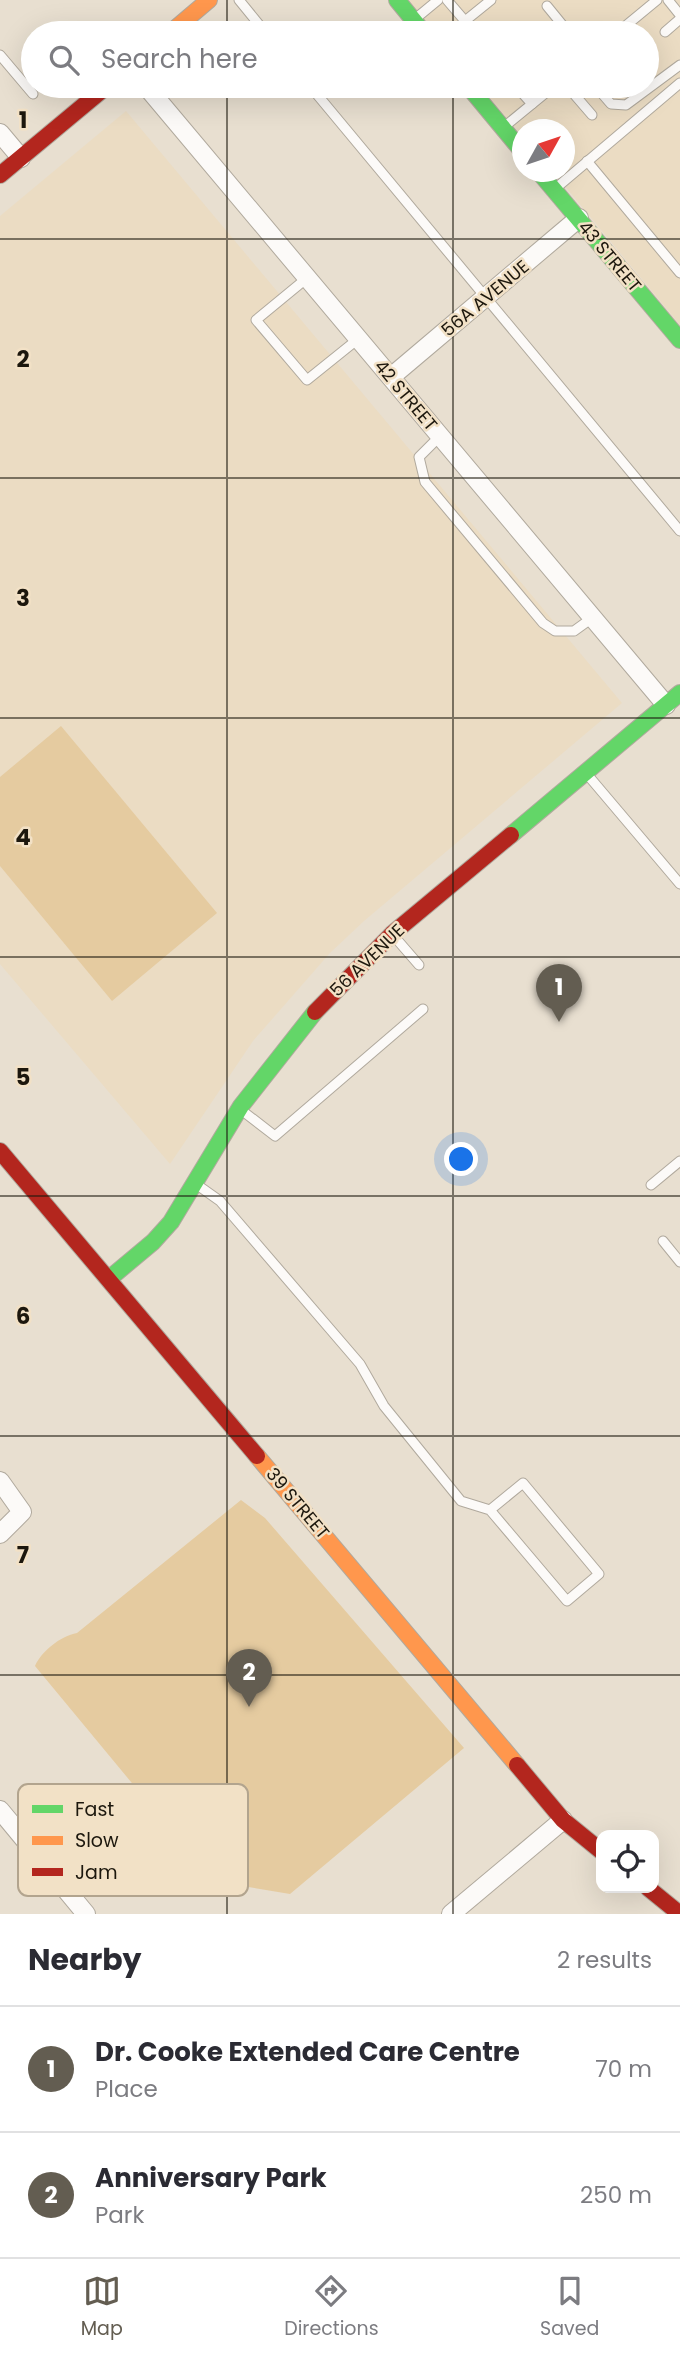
<!DOCTYPE html>
<style>
:root{--surface:#fff;--page:#f2f2f3;--text:#2b2b33;--muted:#7c7c81;--line:#e1e1e2;--accent:#635d51}
body{margin:0;font-family:Poppins,sans-serif;background:var(--page);color:var(--text)}
.controls{position:absolute;right:21px;bottom:21px;display:grid;overflow:hidden;border-radius:14px;box-shadow:0 7px 28px #0002}
.controls button{width:63px;height:63px;display:grid;place-items:center;padding:0;border:0;border-bottom:2px solid var(--line);background:var(--surface);color:var(--text);font:35px sans-serif}
.compass{position:absolute;left:512px;top:119px;width:63px;height:63px;border-radius:50%;background:var(--surface);box-shadow:0 7px 28px #0002;rotate:50deg}
.you{position:absolute;left:462px;top:1160px;width:24px;height:24px;margin:-18px;border:5px solid #fff;border-radius:50%;background:#1a73e8;box-shadow:0 0 0 10px #1a73e833}
.badge{display:grid;place-items:center;width:46px;height:46px;border-radius:50%;background:var(--accent);color:#fff;font-size:23px;font-weight:700}
.pin{position:absolute;translate:-50% -58px;filter:drop-shadow(0 2px 4px #0008)}
.pin::after{content:'';position:absolute;top:37px;width:24px;height:21px;background:inherit;clip-path:polygon(0 0,100% 0,50% 100%)}
.list{margin:0;padding:0;list-style:none}
h2{display:flex;justify-content:space-between;align-items:center;height:91px;margin:0;padding:0 28px;font-size:30px}
h2 small{font-size:23px;font-weight:400;color:var(--muted)}
.list li{display:grid;grid-template-columns:46px 1fr auto;gap:21px;align-items:center;box-sizing:border-box;height:126px;padding:0 28px;border-top:2px solid var(--line)}
.list b{display:block;font-size:26px;white-space:nowrap}
.list p{margin:0;font-size:23px;white-space:nowrap;color:var(--muted)}
.list em{font-size:23px;font-style:normal;color:var(--muted)}
.icon{flex:none;width:38px;height:38px;fill:none;stroke:currentColor;stroke-width:2;stroke-linecap:round;stroke-linejoin:round}
.map{position:relative;flex:none;width:680px;height:1914px;overflow:hidden}
.search{position:absolute;background:var(--surface);box-shadow:0 7px 28px #0002;left:21px;right:21px;top:21px;height:77px;display:flex;align-items:center;gap:18px;box-sizing:border-box;padding:0 24px;border-radius:38px;color:var(--muted);font-size:26px}
.sheet{height:343px;background:var(--surface)}
nav{display:flex;justify-content:space-around;align-items:center;box-sizing:border-box;height:98px;border-top:2px solid var(--line);background:var(--surface);font-size:19px;color:var(--muted)}
nav a{display:grid;justify-items:center;gap:4px}
nav .on{color:var(--accent)}
.map>svg:first-child{display:block}
.built{fill:#ebdcc3}
.green{fill:#e5cba0}
.lines{fill:none;stroke-linecap:round;stroke-linejoin:round}
.lane-casing{stroke:#b0a99d;stroke-width:11}
.street-casing{stroke:#b0a99d;stroke-width:20}
.fast-casing{stroke:#b0a99d;stroke-width:18}
.slow-casing{stroke:#b0a99d;stroke-width:18}
.jam-casing{stroke:#b0a99d;stroke-width:18}
.lane{stroke:#fcfaf8;stroke-width:9}
.street{stroke:#fcfaf8;stroke-width:18}
.fast{stroke:#63d668;stroke-width:16}
.slow{stroke:#ff974d;stroke-width:16}
.jam{stroke:#b3261e;stroke-width:16}
.grid{fill:none;stroke:#1c170d;stroke-width:2;stroke-opacity:0.55}
.labels{text-anchor:middle;dominant-baseline:central;stroke-width:5;stroke-linejoin:round;paint-order:stroke}
.street-label{font-size:18px;fill:#1c170d;stroke:#f2e1c6}
.key{fill:#f2e1c6;stroke:#b2a48e;stroke-width:2}
.key-label{font-size:19px;fill:#1c170d}
.grid-label{font-size:23px;text-anchor:middle;font-weight:bold;fill:#1c170d;stroke:#f2e1c6;stroke-width:5;stroke-linejoin:round;paint-order:stroke}
</style>
<div class="map">
<svg width="680" height="1914" viewBox="0 0 680 1914">
<rect width="100%" height="100%" fill="#e8dfd0"/>
<g class="built">
<path d="M408 0H680V325L553 172H564V130H522V136L480 86H647V33H436Z"/>
<path d="M126 111 622 703 364 921 330 953 253 1041 170 1164 0 964V216Z"/>
</g>
<g class="green">
<path d="M61 726 217 913 112 1001 0 866V777Z"/>
<path d="M241 1500 265 1518 464 1748 290 1894 213 1881 35 1666C41 1652 60 1636 77 1633Z"/>
</g>
<g class="lines">
<g class="lane-casing">
<g id="lane">
<path d="M239 0 266 33"/>
<path d="M447 0 465 21 491 0"/>
<path d="M668 0 680 15"/>
<path d="M547 6 569 33"/>
<path d="M415 19 438 0"/>
<path d="M665 32 680 19"/>
<path d="M617 33 657 0"/>
<path d="M647 48 650 45"/>
<path d="M0 55 33 94"/>
<path d="M310 86 680 531"/>
<path d="M516 86 532 104"/>
<path d="M567 86 592 115"/>
<path d="M598 89 611 104 626 105 680 65"/>
<path d="M504 127 554 86"/>
<path d="M587 161 680 273"/>
<path d="M556 188 680 83"/>
<path d="M307 278 256 320 307 380 358 339"/>
<path d="M440 436 419 457 425 482 543 623 555 631H574L592 618"/>
<path d="M586 773 680 884"/>
<path d="M393 935 419 965"/>
<path d="M240 1109 275 1136 423 1009"/>
<path d="M196 1184 220 1201 360 1364 384 1406 461 1501 490 1510 567 1601 599 1574 523 1483 490 1510"/>
<path d="M651 1185 680 1161"/>
<path d="M663 1241 680 1262"/>
</g>
</g>
<g class="street-casing">
<g id="street">
<path d="M146 86 666 705"/>
<path d="M0 133 21 158"/>
<path d="M391 377 579 218"/>
<path d="M0 1481 22 1512 0 1534"/>
<path d="M0 1810 86 1914"/>
<path d="M451 1914 563 1820"/>
</g>
</g>
<g class="fast-casing">
<g id="fast">
<path d="M397 0 424 33"/>
<path d="M468 86 522 151"/>
<path d="M539 172 680 340"/>
<path d="M511 835 680 693"/>
<path d="M110 1278 153 1242 171 1222 241 1106 315 1012"/>
</g>
</g>
<g class="slow-casing">
<g id="slow">
<path d="M170 33 209 0"/>
<path d="M257 1456 517 1765"/>
</g>
</g>
<g class="jam-casing">
<g id="jam">
<path d="M0 175 107 86"/>
<path d="M315 1012 392 934 511 835"/>
<path d="M0 1151 257 1456"/>
<path d="M517 1765 563 1820 601 1851"/>
<path d="M648 1888 680 1914"/>
</g>
</g>
<use href="#lane" class="lane"/>
<use href="#street" class="street"/>
<use href="#fast" class="fast"/>
<use href="#slow" class="slow"/>
<use href="#jam" class="jam"/>
</g>
<path class="grid" d="M227 0V33M453 0V33M227 86V1914M453 86V1914M0 239H680M0 478H680M0 718H680M0 957H680M0 1196H680M0 1436H680M0 1675H680"/>
<g class="labels">
<g class="street-label">
<text transform="translate(610 256) rotate(50)">43 STREET</text>
<text transform="translate(485 298) rotate(-40)">56A AVENUE</text>
<text transform="translate(406 395) rotate(50)">42 STREET</text>
<text transform="translate(367 960) rotate(-44)">56 AVENUE</text>
<text transform="translate(298 1503) rotate(50)">39 STREET</text>
</g>
</g>
<rect x="18" y="1784" width="230" height="112" rx="10" class="key"/>
<rect x="32" y="1805" width="31" height="8" fill="#63d668"/>
<rect x="32" y="1836" width="31" height="9" fill="#ff974d"/>
<rect x="32" y="1868" width="31" height="8" fill="#b3261e"/>
<g class="key-label">
<text x="75" y="1816">Fast</text>
<text x="75" y="1847">Slow</text>
<text x="75" y="1879">Jam</text>
</g>
<g class="grid-label">
<text x="23" y="128">1</text>
<text x="23" y="367">2</text>
<text x="23" y="606">3</text>
<text x="23" y="845">4</text>
<text x="23" y="1085">5</text>
<text x="23" y="1324">6</text>
<text x="23" y="1563">7</text>
</g>
</svg>
<div class="controls">
<button><svg class="icon" aria-label="locate" viewBox="0 0 24 24"><circle cx="12" cy="12" r="6"/><path d="M12 2v4M12 18v4M2 12h4M18 12h4"/></svg></button>
</div>
<svg class="compass" viewBox="-18 -18 36 36"><path d="M0-13l5 13h-10z" fill="#e53935"/><path d="M0 13l5-13h-10z" fill="#7c7c81"/></svg>
<div class="you"></div>
<div class="pin badge" style="left:559px;top:1022px">1</div>
<div class="pin badge" style="left:249px;top:1707px">2</div>
<div class="search"><svg class="icon" aria-label="search" viewBox="0 0 24 24"><circle cx="10" cy="10" r="6"/><path d="M15 15l6 6"/></svg>Search here</div>
</div>
<section class="sheet">
<h2>Nearby<small>2 results</small></h2>
<ul class="list">
<li><span class="badge">1</span><div><b>Dr. Cooke Extended Care Centre</b><p>Place</p></div><em>70 m</em></li>
<li><span class="badge">2</span><div><b>Anniversary Park</b><p>Park</p></div><em>250 m</em></li>
</ul>
</section>
<nav>
<a class="on"><svg class="icon" aria-label="map" viewBox="0 0 24 24"><path d="M3 6l6-2 6 2 6-2v14l-6 2-6-2-6 2zM9 4v14M15 6v14"/></svg>Map</a>
<a><svg class="icon" aria-label="directions" viewBox="0 0 24 24"><path d="M12 3l9 9-9 9-9-9zM9 14v-3h6M13 9l2 2-2 2"/></svg>Directions</a>
<a><svg class="icon" aria-label="saved" viewBox="0 0 24 24"><path d="M7 4h10v16l-5-4-5 4z"/></svg>Saved</a>
</nav>
